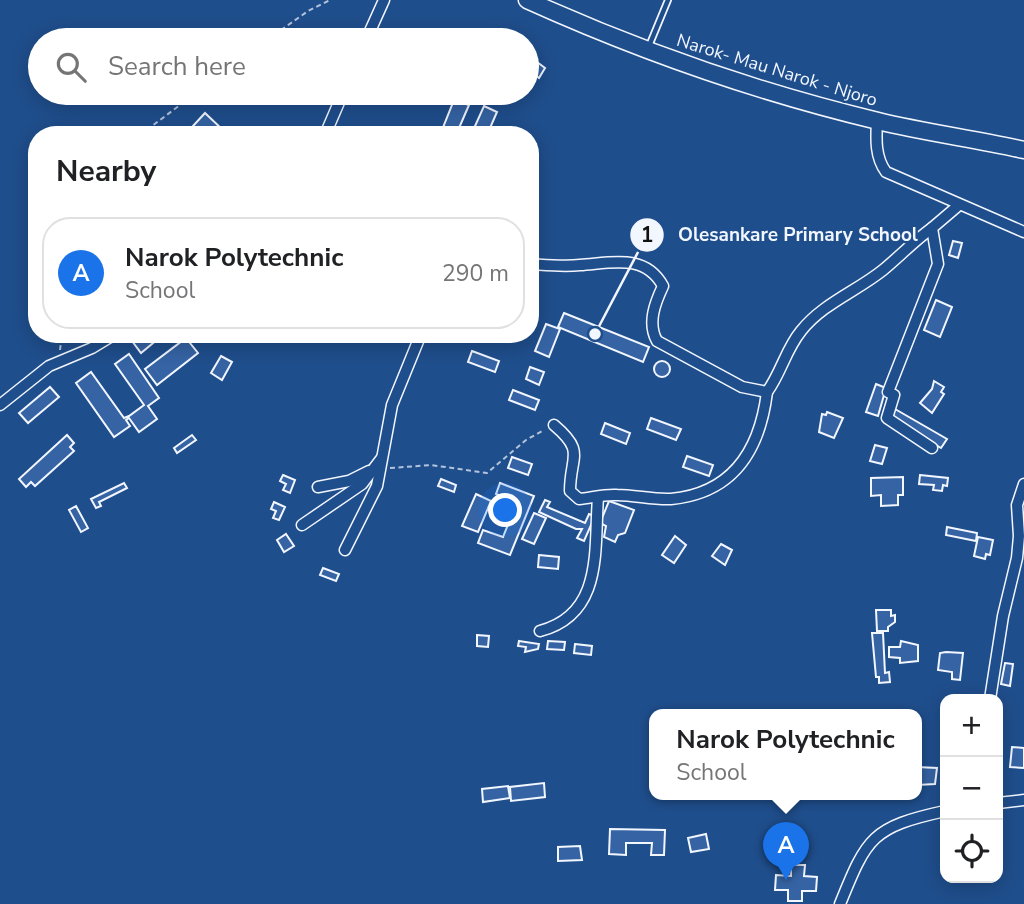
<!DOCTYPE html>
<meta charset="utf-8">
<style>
:root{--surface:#fff;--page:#f2f2f2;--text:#202124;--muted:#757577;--line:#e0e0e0;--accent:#1a73e8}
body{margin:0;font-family:"Nunito Sans",sans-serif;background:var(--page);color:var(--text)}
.controls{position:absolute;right:21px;bottom:21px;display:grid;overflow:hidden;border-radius:14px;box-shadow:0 4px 18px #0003}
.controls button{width:63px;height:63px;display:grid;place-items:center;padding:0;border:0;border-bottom:2px solid var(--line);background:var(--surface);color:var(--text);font:35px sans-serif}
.you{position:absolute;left:506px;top:511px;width:24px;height:24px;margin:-18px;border:5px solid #fff;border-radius:50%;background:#1a73e8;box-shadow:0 0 0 10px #1a73e833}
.badge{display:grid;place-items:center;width:46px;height:46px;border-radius:50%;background:var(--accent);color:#fff;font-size:23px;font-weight:700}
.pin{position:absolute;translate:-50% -58px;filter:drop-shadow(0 2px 4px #0008)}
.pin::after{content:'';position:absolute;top:37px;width:24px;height:21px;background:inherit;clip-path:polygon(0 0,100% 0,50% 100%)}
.popup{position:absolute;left:649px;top:709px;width:273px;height:91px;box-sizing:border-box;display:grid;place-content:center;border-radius:14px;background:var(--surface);filter:drop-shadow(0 2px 5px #0005);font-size:23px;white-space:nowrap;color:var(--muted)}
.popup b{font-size:26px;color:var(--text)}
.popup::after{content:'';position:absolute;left:50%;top:100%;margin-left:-14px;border:14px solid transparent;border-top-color:var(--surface)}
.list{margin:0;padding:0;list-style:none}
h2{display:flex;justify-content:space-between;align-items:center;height:91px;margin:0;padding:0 28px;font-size:30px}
h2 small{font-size:23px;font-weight:400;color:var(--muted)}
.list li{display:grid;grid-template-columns:46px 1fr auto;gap:21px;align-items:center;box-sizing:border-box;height:112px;margin:0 14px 14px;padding:0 14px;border:2px solid var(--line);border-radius:28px}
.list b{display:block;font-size:26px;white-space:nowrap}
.list p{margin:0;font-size:23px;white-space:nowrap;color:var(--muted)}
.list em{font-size:23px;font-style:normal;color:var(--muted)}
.icon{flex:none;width:38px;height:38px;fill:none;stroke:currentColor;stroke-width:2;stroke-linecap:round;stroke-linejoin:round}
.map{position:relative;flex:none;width:1024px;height:904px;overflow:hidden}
.search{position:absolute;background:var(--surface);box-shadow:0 4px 18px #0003;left:28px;top:28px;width:511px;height:77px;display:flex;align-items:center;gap:18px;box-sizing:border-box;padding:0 24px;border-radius:38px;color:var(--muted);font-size:26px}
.panel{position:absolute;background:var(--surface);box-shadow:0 4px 18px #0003;left:28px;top:126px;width:511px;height:217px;border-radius:28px}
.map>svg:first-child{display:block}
.building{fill:#3563a3;stroke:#f2f6ff;stroke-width:2}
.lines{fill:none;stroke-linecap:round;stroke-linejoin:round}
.service-casing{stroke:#f2f6ff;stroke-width:8}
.minor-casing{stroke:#f2f6ff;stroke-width:13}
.trunk-casing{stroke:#f2f6ff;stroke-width:19}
.path{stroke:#b3c4dc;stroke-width:2;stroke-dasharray:5 3.5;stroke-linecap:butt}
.service{stroke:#1f4e8c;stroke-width:4.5}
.minor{stroke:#1f4e8c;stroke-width:10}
.trunk{stroke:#1f4e8c;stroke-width:16}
.labels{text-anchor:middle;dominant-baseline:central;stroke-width:5;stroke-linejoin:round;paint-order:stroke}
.street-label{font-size:18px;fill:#f2f6ff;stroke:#1f4e8c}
.leader{fill:none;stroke:#f2f6ff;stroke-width:2.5}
.callout-dot{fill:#f2f6ff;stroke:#1f4e8c;stroke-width:2.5}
.mark-label{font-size:21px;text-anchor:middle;font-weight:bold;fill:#111}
.callout-label{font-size:19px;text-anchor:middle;font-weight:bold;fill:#f2f6ff;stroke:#1f4e8c;stroke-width:5;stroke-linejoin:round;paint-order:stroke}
</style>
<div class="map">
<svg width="1024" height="904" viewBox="0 0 1024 904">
<rect width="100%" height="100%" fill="#1f4e8c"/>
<g class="building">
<path d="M533 59 545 68 539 78 527 69Z"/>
<path d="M454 100 469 105 456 135H440Z"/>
<path d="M484 106 497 112 487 135H471Z"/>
<path d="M205 113 224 131 220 135H202L193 126Z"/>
<path d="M953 241 962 243 958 258 949 255Z"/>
<path d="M936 300 952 307 940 337 924 330Z"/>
<path d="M564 313 649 347 643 362 558 327Z"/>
<path d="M546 324 560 329 549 357 535 351Z"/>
<path d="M141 334H164L141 353 132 341Z"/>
<path d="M186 338 198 353 157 385 145 369Z"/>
<path d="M472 351 499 361 495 372 468 362Z"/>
<path d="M129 354 159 398 148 406 157 419 139 432 129 418 126 420 130 426 114 437 76 383 91 372 124 418 129 416 144 405 115 364Z"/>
<path d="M221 356 232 362 222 380 211 373Z"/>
<circle cx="662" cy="369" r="8"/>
<path d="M530 367 544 372 539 385 526 379Z"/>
<path d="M934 381 944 387 941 392 944 394 932 413 920 403 932 389Z"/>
<path d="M876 384 886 388 878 416 866 412Z"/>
<path d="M50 387 59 397 28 423 19 413Z"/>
<path d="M513 390 539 400 535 410 509 400Z"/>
<path d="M895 409 947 439 941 448 890 417Z"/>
<path d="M827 412 843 418 834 438 819 432 822 414 826 415Z"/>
<path d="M651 418 681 429 676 440 647 429Z"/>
<path d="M605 423 630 433 626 444 601 434Z"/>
<path d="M67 435 74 443 70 447 74 451 35 486 31 482 26 487 19 479Z"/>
<path d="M192 435 196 440 177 453 174 448Z"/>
<path d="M875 445 887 448 882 464 870 461Z"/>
<path d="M687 456 713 465 709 476 683 467Z"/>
<path d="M512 457 532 464 528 475 508 468Z"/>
<path d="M283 475 295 480 290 493 283 490 286 484 280 481Z"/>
<path d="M920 475 948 478 947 486 943 485 942 491 933 490 934 485 919 484Z"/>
<path d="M903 477V495H898V505L881 506V495L871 496V478Z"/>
<path d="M441 479 456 485 454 492 438 486Z"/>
<path d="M124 483 127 488 99 502 101 506 96 508 91 499Z"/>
<path d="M500 483 534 496 510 555 478 543 483 530 503 537 517 502 496 494Z"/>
<path d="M476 494 491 501 478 532 462 526Z"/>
<path d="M545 500 550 502 547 507 585 523 589 514 595 516 584 541 577 538 582 529H576L539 512Z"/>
<path d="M609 501 634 510 625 533 618 535 615 542 604 537 606 526 600 523Z"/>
<path d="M274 502 285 507 279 520 273 518 276 511 271 509Z"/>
<path d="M76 506 88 528 81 532 69 510Z"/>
<path d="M534 513 546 518 534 544 522 539Z"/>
<path d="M947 527 977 533 976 541 946 535Z"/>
<path d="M286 534 294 546 284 552 277 540Z"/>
<path d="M675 536 686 545 674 563 662 555Z"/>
<path d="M978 537 993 540 990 555 986 554 985 559 974 556Z"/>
<path d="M721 544 732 550 725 565 712 556Z"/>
<path d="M539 555 559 557 558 569 538 567Z"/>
<path d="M323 568 339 574 336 581 320 575Z"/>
<path d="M876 610H891V616L895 615V622L888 627V631H877Z"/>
<path d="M872 633H883L885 673 889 672 890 682 879 683V677H876Z"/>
<path d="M477 635 489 636 488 647 477 646Z"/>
<path d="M519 641 539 644 538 649 525 652 526 647 518 646Z"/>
<path d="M548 641 565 642 564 650 547 649Z"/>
<path d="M901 641 918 645V661L900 663V658L889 657V647H900Z"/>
<path d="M575 644 592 646 591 655 574 653Z"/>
<path d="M946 652 963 653 960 680 952 679V672L938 670 940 653Z"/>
<path d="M1005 663 1013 664 1010 686 1001 684Z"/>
<path d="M1012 747 1024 748V768L1010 767Z"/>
<path d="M917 767 937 768 935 784 917 785Z"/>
<path d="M544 783 545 797 511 801 510 787Z"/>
<path d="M508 786 510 798 483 802 482 789Z"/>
<path d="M610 829 665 830 664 855H651L652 843H626V855L609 854Z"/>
<path d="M706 834 709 849 691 852 688 838Z"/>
<path d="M580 846 582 860 558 861V847Z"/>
<path d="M791 865H805L804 876 817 877 816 891H802V901H788V890H775L776 875 791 876Z"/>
</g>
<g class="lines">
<g class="service-casing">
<path id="service" d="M649 46 668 0"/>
</g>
<g class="minor-casing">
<g id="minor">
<path d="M366 40 384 0"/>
<path d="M877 121C876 139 875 157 886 172L1024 232"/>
<path d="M325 135 343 93"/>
<path d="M530 264C546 265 564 267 580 265 611 263 645 253 663 286 655 303 647 323 657 341L742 387 767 392C781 373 786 349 801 331 822 304 857 291 883 270 900 256 914 241 932 228"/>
<path d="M0 405 49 366 92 348 115 334"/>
<path d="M554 425C586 452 570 456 570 491L579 499C591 498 604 494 617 495 635 495 653 500 671 499 734 493 760 449 767 392"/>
<path d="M932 448 887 418 894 395 888 392 938 264 932 228 959 205"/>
<path d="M318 487 349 481 369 471"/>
<path d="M302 525 362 484 381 459"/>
<path d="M345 550 377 486 392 405 421 334"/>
<path d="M540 631C604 614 594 549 598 497"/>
<path d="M990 699 1003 616 1017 558 1019 536 1017 505 1024 484"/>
<path d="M998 803 1024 800"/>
<path d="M840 904C867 837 872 827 945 811"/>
</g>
</g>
<g class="trunk-casing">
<path id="trunk" d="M527 0C640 51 757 92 878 121 927 133 976 139 1024 150"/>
</g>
<g class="path">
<path d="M267 40 308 11 330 0"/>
<path d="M140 135 196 93"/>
<path d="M60 350 62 334"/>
<path d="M390 468 431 465 487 473 526 440 544 430"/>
</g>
<use href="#service" class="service"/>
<use href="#minor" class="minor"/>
<use href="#trunk" class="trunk"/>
</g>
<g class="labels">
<g class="street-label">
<text transform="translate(777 70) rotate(17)">Narok- Mau Narok - Njoro</text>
</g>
</g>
<path class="leader" d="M595 334L647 235"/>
<g class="callout-dot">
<circle cx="595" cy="334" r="7"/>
<circle cx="647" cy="235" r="18"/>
</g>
<g class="mark-label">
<text x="647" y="242">1</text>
</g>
<g class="callout-label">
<text x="798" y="241">Olesankare Primary School</text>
</g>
</svg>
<div class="controls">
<button>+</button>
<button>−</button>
<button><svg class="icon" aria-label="locate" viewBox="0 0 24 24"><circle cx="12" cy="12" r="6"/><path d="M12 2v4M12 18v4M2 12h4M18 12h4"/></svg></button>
</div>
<div class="you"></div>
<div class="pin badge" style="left:786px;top:880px">A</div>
<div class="popup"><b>Narok Polytechnic</b>School</div>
<div class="search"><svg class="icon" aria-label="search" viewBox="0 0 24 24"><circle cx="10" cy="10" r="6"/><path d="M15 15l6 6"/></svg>Search here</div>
<section class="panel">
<h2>Nearby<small></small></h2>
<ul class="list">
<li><span class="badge">A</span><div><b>Narok Polytechnic</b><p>School</p></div><em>290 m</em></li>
</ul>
</section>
</div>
